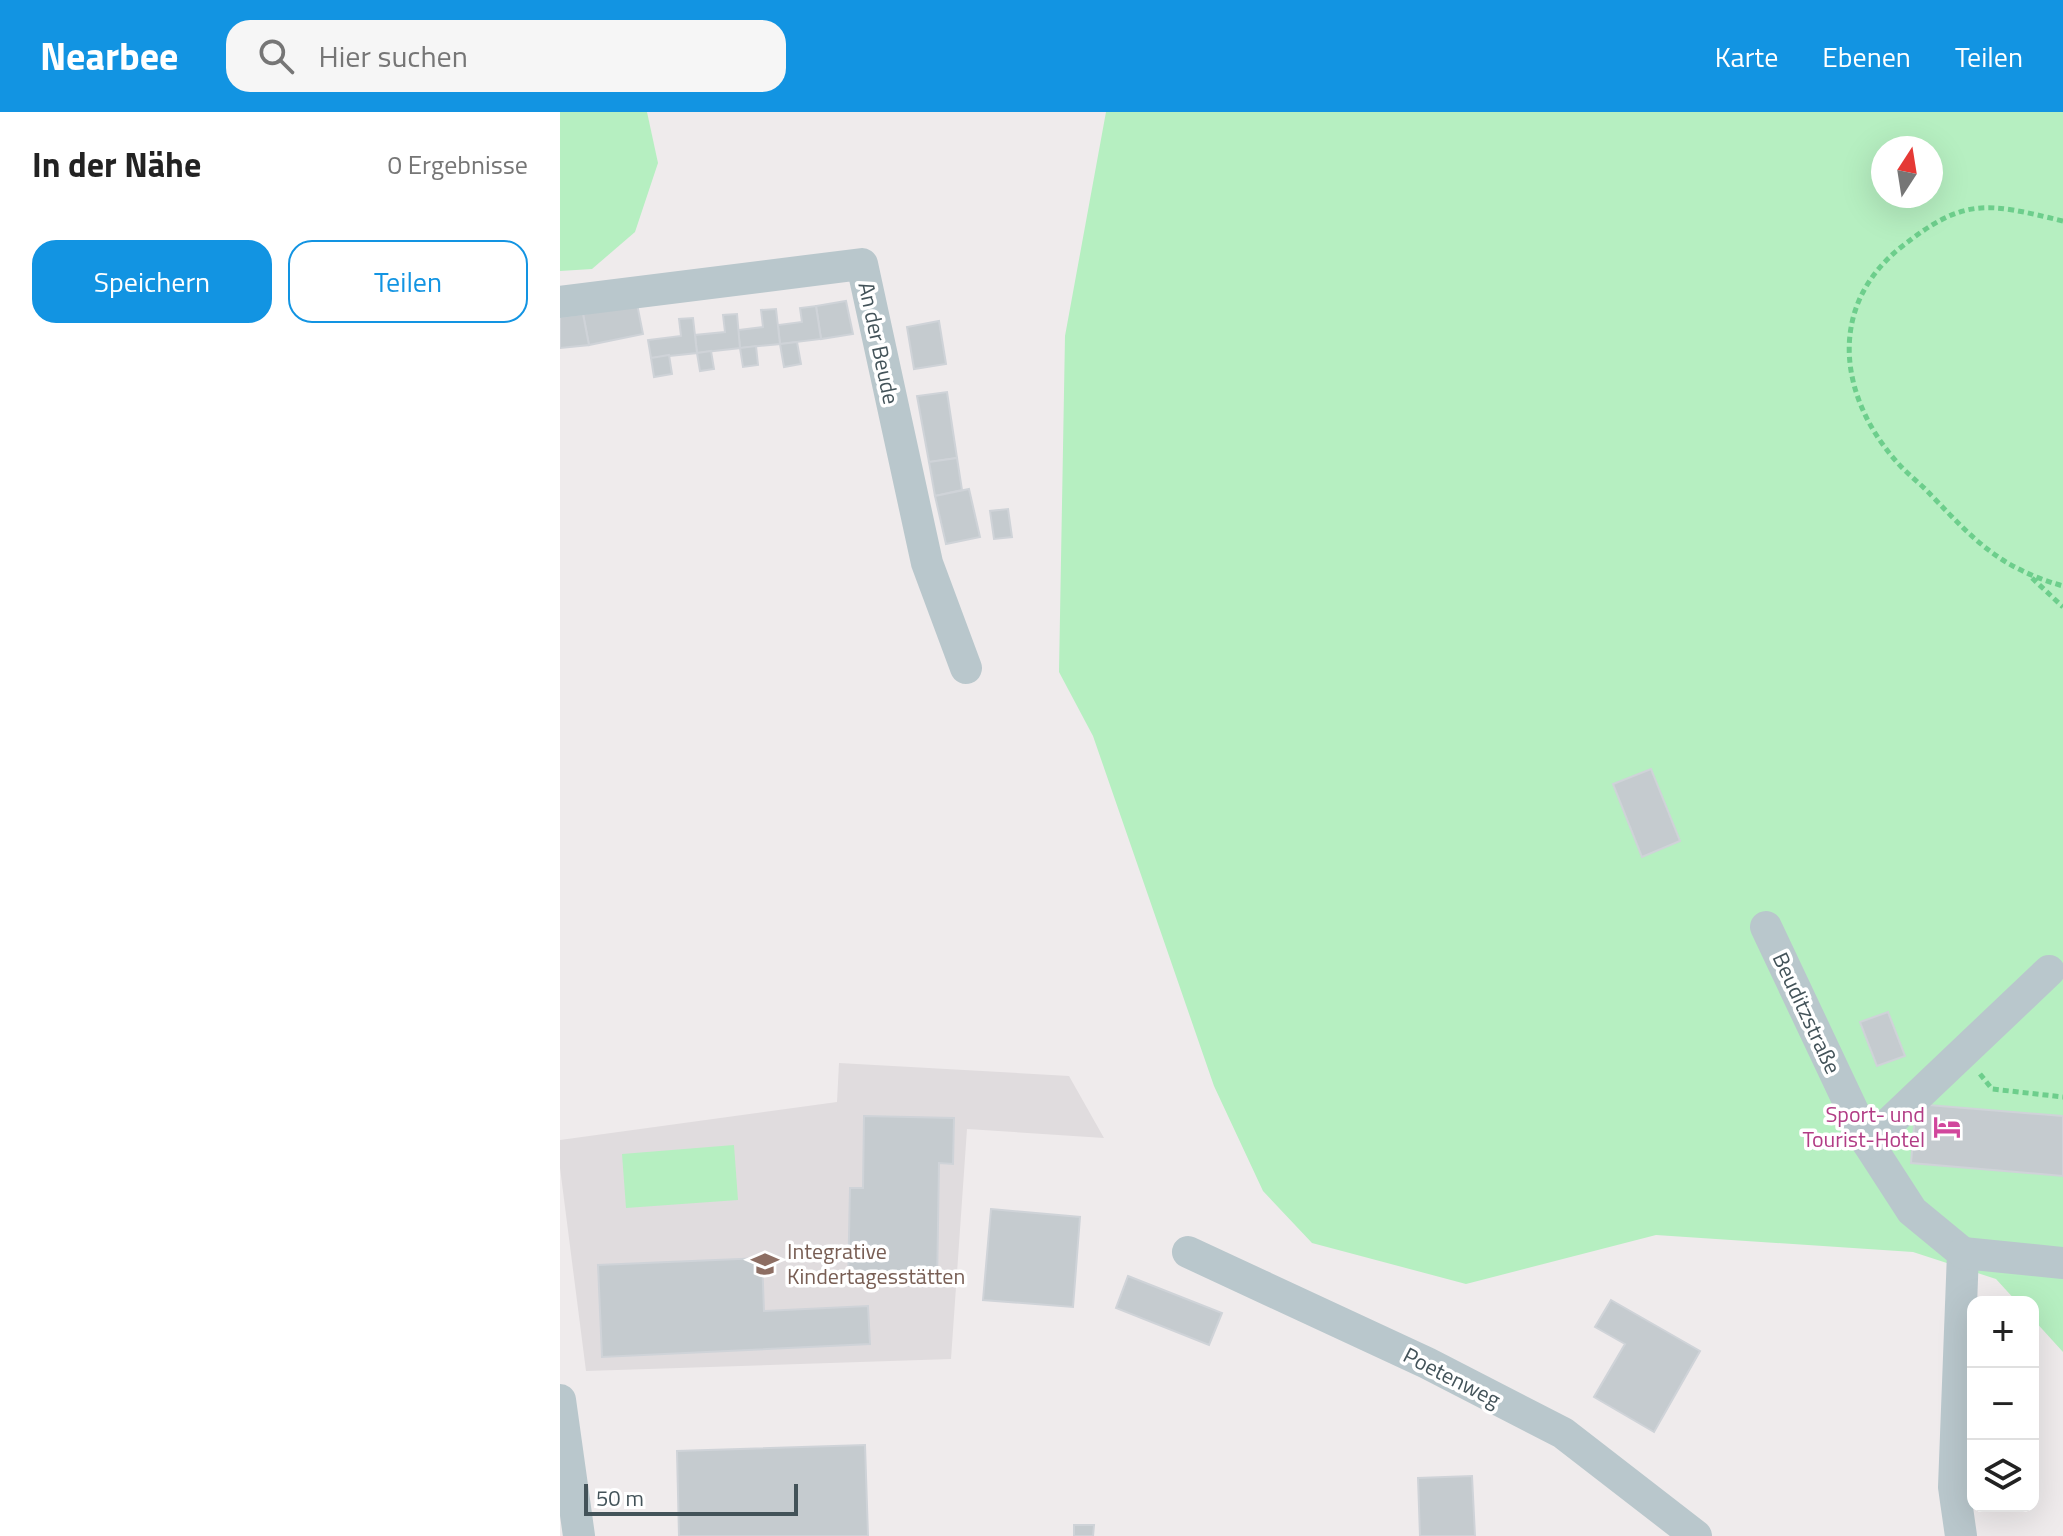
<!DOCTYPE html>
<html lang="de">
<meta charset="utf-8">
<style>
:root{--surface:#fff;--page:#f6f6f6;--text:#222;--muted:#767676;--line:#e0e0e0;--accent:#1294e2}
body{margin:0;font-family:"Titillium Web",sans-serif;background:var(--page);color:var(--text)}
.controls{position:absolute;right:24px;bottom:24px;display:grid;overflow:hidden;border-radius:16px;box-shadow:0 8px 32px #0002}
.controls button{width:72px;height:72px;display:grid;place-items:center;padding:0;border:0;border-bottom:2px solid var(--line);background:var(--surface);color:var(--text);font:40px sans-serif}
.compass{position:absolute;left:1311px;top:24px;width:72px;height:72px;border-radius:50%;background:var(--surface);box-shadow:0 8px 32px #0002;rotate:12deg}
.scale{position:absolute;left:24px;bottom:20px;width:214px;box-sizing:border-box;padding-left:8px;border:4px solid #435359;border-top:0;font-size:22px;line-height:28px;white-space:nowrap;color:#435359;-webkit-text-stroke:6px #fff;paint-order:stroke}
.list{margin:0;padding:0;list-style:none}
h2{display:flex;justify-content:space-between;align-items:center;height:104px;margin:0;padding:0 32px;font-size:34px}
h2 small{font-size:26px;font-weight:400;color:var(--muted)}
.actions{display:flex;gap:16px;padding:24px 32px}
.actions a{flex:1;padding:18px 0;border:2px solid var(--accent);border-radius:24px;text-align:center;font-size:28px;color:var(--accent)}
.actions .main{background:var(--accent);color:#fff}
.icon{flex:none;width:44px;height:44px;fill:none;stroke:currentColor;stroke-width:2;stroke-linecap:round;stroke-linejoin:round}
.map{position:relative;flex:none;width:1503px;height:1424px;overflow:hidden}
header{display:flex;align-items:center;gap:48px;box-sizing:border-box;height:112px;padding:0 40px;background:var(--accent);color:#fff}
header strong{font-size:38px}
nav{display:flex;gap:44px;margin-inline-start:auto;font-size:28px}
.search{width:560px;height:72px;background:var(--page);display:flex;align-items:center;gap:20px;box-sizing:border-box;padding:0 28px;border-radius:24px;color:var(--muted);font-size:30px}
main{display:flex}
aside{flex:1;background:var(--surface)}
.map>svg:first-child{display:block}
.education{fill:#e0dcde}
.green{fill:#b6efc1;fill-rule:evenodd}
.building{fill:#c5cbcf;stroke:#cfd3d8;stroke-width:2}
.lines{fill:none;stroke-linecap:round;stroke-linejoin:round}
.path{stroke:#6dce8c;stroke-width:5;stroke-dasharray:6 4;stroke-linecap:butt}
.minor{stroke:#b9c7cc;stroke-width:32}
.labels{text-anchor:middle;dominant-baseline:central;stroke-width:7;stroke-linejoin:round;paint-order:stroke}
.street-label{font-size:22px;fill:#435359;stroke:#fff}
.hotel-label{font-size:22px;fill:#b23c85;stroke:#fff;text-anchor:end}
.education-label{font-size:22px;fill:#785e54;stroke:#fff;text-anchor:start}
</style>
<header>
<strong>Nearbee</strong>
<div class="search"><svg class="icon" aria-label="search" viewBox="0 0 24 24"><circle cx="10" cy="10" r="6"/><path d="M15 15l6 6"/></svg>Hier suchen</div>
<nav><a>Karte</a><a>Ebenen</a><a>Teilen</a></nav>
</header>
<main>
<aside>
<h2>In der Nähe<small>0 Ergebnisse</small></h2>
<ul class="list">
</ul>
<div class="actions"><a class="main">Speichern</a><a>Teilen</a></div>
</aside>
<div class="map">
<svg width="1503" height="1424" viewBox="0 0 1503 1424">
<rect width="100%" height="100%" fill="#efebec"/>
<path class="education" d="M279 951 509 964 544 1026 407 1017 391 1247 26 1259 0 1056V1028L277 990Z"/>
<g class="green">
<path d="M0 0H87L98 51 75 120 32 157 0 159Z"/>
<path d="M546 0H1503V1240L1473 1207V1190H1457L1436 1167 1353 1140 1096 1123 906 1172 752 1131 703 1079 654 974 533 624 499 560 505 224ZM1323 36H1371V84H1323Z"/>
<path d="M174 1033 178 1088 66 1096 62 1042Z"/>
</g>
<g class="building">
<path d="M286 189 293 222 261 227 256 194Z"/>
<path d="M77 192 83 222 29 233 23 202Z"/>
<path d="M256 194 261 227 220 232 218 213 242 210 240 196Z"/>
<path d="M216 197 220 232 180 236 178 218 203 215 201 198Z"/>
<path d="M23 202 29 233 0 236V205Z"/>
<path d="M177 202 180 236 137 241 135 223 165 220 163 203Z"/>
<path d="M133 206 137 241 91 246 88 228 121 224 119 207Z"/>
<path d="M379 209 386 252 354 257 347 215Z"/>
<path d="M237 230 241 252 224 255 220 232Z"/>
<path d="M196 234 198 253 183 255 180 236Z"/>
<path d="M151 239 154 257 140 259 137 241Z"/>
<path d="M109 243 112 262 94 265 91 246Z"/>
<path d="M387 280 397 346 369 350 357 284Z"/>
<path d="M397 346 402 378 375 384 369 350Z"/>
<path d="M409 377 420 425 386 432 375 384Z"/>
<path d="M448 397 452 425 434 427 430 399Z"/>
<path d="M1091 657 1120 729 1082 745 1053 672Z"/>
<path d="M1328 900 1345 944 1317 954 1300 910Z"/>
<path d="M1356 992 1503 1004V1064L1351 1051Z"/>
<path d="M304 1004 394 1006 393 1052 379 1051 377 1174 288 1172 290 1076H303Z"/>
<path d="M431 1097 520 1105 513 1195 423 1188Z"/>
<path d="M202 1146 204 1199 308 1194 310 1232 42 1245 38 1153Z"/>
<path d="M568 1164 662 1201 649 1233 556 1196Z"/>
<path d="M1051 1188 1140 1239 1094 1320 1034 1285 1065 1232 1035 1215Z"/>
<path d="M305 1333 308 1424H119L117 1339Z"/>
<path d="M912 1364 915 1424H860L858 1366Z"/>
<path d="M514 1413H534L533 1424H514Z"/>
</g>
<g class="lines">
<g class="path">
<path d="M1503 109C1427 91 1405 84 1340 136 1268 194 1278 283 1336 349 1346 361 1360 371 1371 383 1415 429 1440 456 1503 474"/>
<path d="M1472 466 1503 495"/>
<path d="M1420 962 1432 977 1503 985"/>
</g>
<g class="minor">
<path d="M0 190 302 152 367 451 406 556"/>
<path d="M1206 815 1308 1031 1352 1099 1403 1141 1394 1375 1401 1424"/>
<path d="M1308 1031 1489 859"/>
<path d="M628 1140 867 1251 1003 1321 1136 1424"/>
<path d="M1403 1141 1503 1151"/>
<path d="M0 1288 19 1424"/>
</g>
</g>
<defs>
<g id="hotel-bare" transform="scale(2.16)"><path d="M-6-4.5h1.5V1H6V5H4.5V3h-9V5H-6ZM-4 0a1.8 1.8 0 1 1 3.6 0ZM.5 0V-2.5h3Q6-2.5 6 0Z" fill="#d1479c" stroke="#fff" stroke-width="2.5" paint-order="stroke"/></g>
<g id="school-bare" transform="scale(2.16)"><path d="M0-5L7-2L0 1L-7-2ZM-4 1L0 2.5L4 1V4Q0 6-4 4Z" fill="#8d6e63" stroke="#fff" stroke-width="2.5" paint-order="stroke"/></g>
</defs>
<g fill-rule="evenodd">
<use href="#hotel-bare" x="1387" y="1015"/>
<use href="#school-bare" x="205" y="1152"/>
</g>
<g class="labels">
<g class="street-label">
<text transform="translate(319 231) rotate(78)">An der Beude</text>
<text transform="translate(1247 901) rotate(65)">Beuditzstraße</text>
<text transform="translate(892 1265) rotate(27)">Poetenweg</text>
</g>
<g class="hotel-label">
<text x="1365" y="1002">Sport- und<tspan x="1365" dy="25">Tourist-Hotel</tspan></text>
</g>
<g class="education-label">
<text x="227" y="1139">Integrative<tspan x="227" dy="25">Kindertagesstätten</tspan></text>
</g>
</g>
</svg>
<div class="controls">
<button>+</button>
<button>−</button>
<button><svg class="icon" aria-label="layers" viewBox="0 0 24 24"><path d="M12 4l9 5-9 5-9-5zM3 14l9 5 9-5"/></svg></button>
</div>
<svg class="compass" viewBox="-18 -18 36 36"><path d="M0-13l5 13h-10z" fill="#e53935"/><path d="M0 13l5-13h-10z" fill="#767676"/></svg>
<div class="scale">50 m</div>
</div>
</main>
